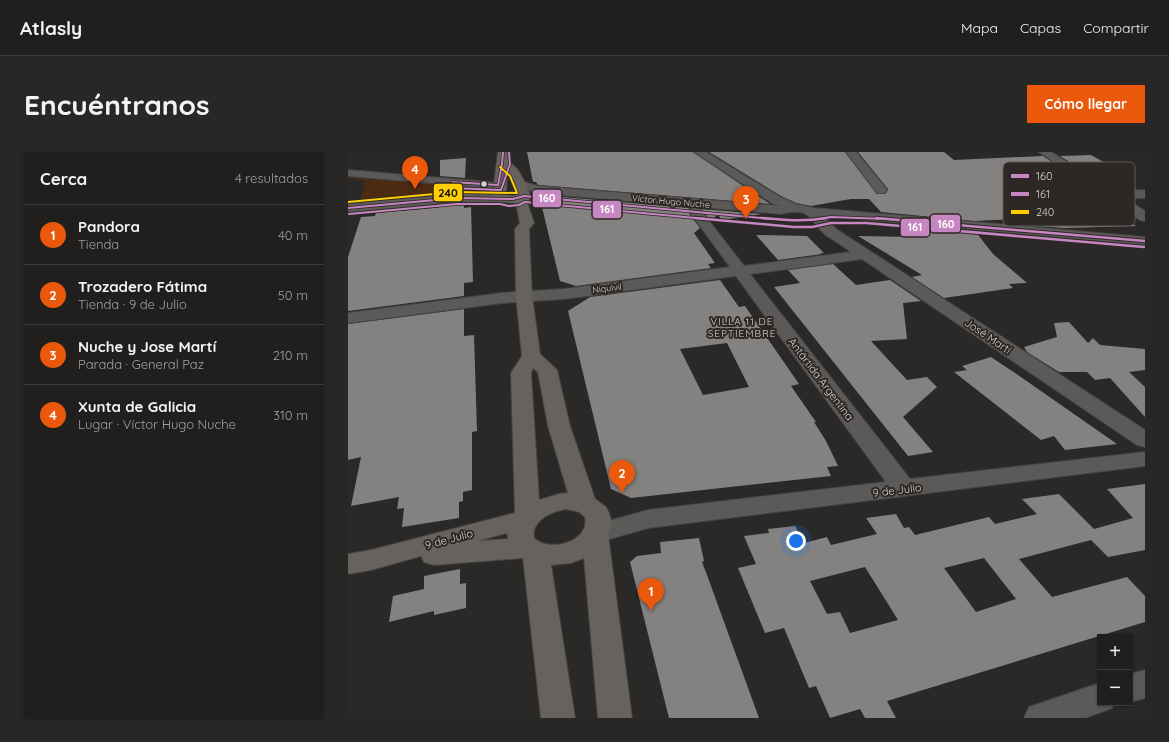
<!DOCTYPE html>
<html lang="es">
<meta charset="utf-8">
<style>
:root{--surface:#201f1d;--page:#282726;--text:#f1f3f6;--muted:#a2a2a4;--line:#3d3d3b;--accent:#ea580c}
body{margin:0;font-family:Quicksand,sans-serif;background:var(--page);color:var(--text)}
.controls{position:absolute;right:12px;bottom:12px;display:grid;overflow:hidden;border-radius:0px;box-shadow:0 1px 3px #0004}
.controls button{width:36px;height:36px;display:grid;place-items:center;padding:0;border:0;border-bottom:1px solid var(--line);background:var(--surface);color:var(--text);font:20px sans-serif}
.you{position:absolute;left:448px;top:389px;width:14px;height:14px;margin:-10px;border:3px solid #fff;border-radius:50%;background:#1a73e8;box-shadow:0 0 0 6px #1a73e833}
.badge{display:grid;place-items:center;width:26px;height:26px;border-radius:50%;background:var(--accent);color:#fff;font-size:13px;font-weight:700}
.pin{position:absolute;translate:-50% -33px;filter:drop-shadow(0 1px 2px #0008)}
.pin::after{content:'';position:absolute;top:21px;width:14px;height:12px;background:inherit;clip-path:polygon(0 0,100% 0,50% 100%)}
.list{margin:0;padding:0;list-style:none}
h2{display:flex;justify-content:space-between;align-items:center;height:52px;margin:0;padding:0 16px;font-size:17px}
h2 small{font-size:13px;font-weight:400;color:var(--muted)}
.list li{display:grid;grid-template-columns:26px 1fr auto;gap:12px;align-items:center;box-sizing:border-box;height:60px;padding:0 16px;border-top:1px solid var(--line)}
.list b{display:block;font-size:15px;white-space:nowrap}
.list p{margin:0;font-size:13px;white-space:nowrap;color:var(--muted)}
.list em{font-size:13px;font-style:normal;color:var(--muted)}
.map{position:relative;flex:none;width:797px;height:566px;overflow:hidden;border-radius:0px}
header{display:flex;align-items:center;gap:24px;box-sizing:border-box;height:56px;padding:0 20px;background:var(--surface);border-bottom:1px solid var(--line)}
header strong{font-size:19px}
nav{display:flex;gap:22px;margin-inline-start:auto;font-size:14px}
.intro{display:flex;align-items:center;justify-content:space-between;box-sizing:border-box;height:96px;padding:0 24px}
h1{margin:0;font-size:28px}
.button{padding:10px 18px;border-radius:0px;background:var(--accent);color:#fff;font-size:14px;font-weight:700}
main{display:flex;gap:24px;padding:0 24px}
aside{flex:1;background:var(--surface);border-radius:0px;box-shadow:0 1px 3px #0004}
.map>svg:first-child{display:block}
.green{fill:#4d2b11}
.building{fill:#848280;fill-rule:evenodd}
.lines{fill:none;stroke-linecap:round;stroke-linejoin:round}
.street-casing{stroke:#464442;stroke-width:2}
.secondary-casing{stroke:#464442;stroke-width:2}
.street{fill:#5c5a59;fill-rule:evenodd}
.secondary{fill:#66625e;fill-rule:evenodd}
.bus-1-far1-casing{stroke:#2d2825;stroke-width:3.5}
.bus-1-casing{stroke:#2d2825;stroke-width:4.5}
.bus-2-far1-casing{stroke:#2d2825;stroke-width:3.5}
.bus-2-casing{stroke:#2d2825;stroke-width:4.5}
.bus-3-casing{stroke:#2d2825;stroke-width:3.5}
.bus-1-far1{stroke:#c586c1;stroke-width:2}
.bus-1{stroke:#c586c1;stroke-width:2.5}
.bus-2-far1{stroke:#c586c1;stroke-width:2}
.bus-2{stroke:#c586c1;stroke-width:2.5}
.bus-3{stroke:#ffce00;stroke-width:2}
.bus-dot{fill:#d5d2d0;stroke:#2d2825;stroke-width:1.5}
.labels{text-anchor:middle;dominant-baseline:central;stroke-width:4;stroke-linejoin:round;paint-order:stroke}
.far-street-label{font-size:9px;fill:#d5d2d0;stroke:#2d2825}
.far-neighbourhood-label{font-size:10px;letter-spacing:1px;fill:#dad4d0;stroke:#2d2825}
.street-label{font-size:11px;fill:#d5d2d0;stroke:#2d2825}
.key{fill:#2d2825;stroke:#5f5b58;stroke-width:1}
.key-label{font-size:11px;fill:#d5d2d0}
.line-badge{stroke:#2d2825;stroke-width:1.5}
.badge-label{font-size:11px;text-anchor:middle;font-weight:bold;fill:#fff}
.pale-badge-label{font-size:11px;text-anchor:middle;font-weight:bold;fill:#111}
</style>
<header>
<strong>Atlasly</strong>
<nav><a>Mapa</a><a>Capas</a><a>Compartir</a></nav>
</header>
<div class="intro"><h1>Encuéntranos</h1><a class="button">Cómo llegar</a></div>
<main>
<aside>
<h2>Cerca<small>4 resultados</small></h2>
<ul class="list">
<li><span class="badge">1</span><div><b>Pandora</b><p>Tienda</p></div><em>40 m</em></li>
<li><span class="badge">2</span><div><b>Trozadero Fátima</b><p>Tienda · 9 de Julio</p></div><em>50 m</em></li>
<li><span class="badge">3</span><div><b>Nuche y Jose Martí</b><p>Parada · General Paz</p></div><em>210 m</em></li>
<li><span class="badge">4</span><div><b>Xunta de Galicia</b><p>Lugar · Víctor Hugo Nuche</p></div><em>310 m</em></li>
</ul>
</aside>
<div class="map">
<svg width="797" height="566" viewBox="0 0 797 566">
<rect width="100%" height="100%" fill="#2b2927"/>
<path class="green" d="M0 24 132 35 136 37 133 40 121 42 16 51 12 48 18 29 0 26Z"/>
<g class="building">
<path d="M179 0H345L422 52 190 33 188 30H185Z"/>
<path d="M361 0H497L529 42H537L540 37 510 0H596L606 8 695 4 774 57 770 58 782 66H776L788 74 716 76 677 73 668 67 626 69 533 60 521 47H503L463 54 448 51 433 44Z"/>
<path d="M743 3 773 20H762L767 23H764L787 37H765L712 4Z"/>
<path d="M118 6 117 26 92 24V8Z"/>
<path d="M92 33 117 35 116 40 91 42Z"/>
<path d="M191 43 341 56 340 60 352 76 346 81 367 111 360 112 363 116 228 134 212 129Z"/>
<path d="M109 52H116V56L123 55 125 130 116 131V144L0 159V105L13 65 27 64 28 61 86 56 91 55V53Z"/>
<path d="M353 57 414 62 374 68 370 63 362 68Z"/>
<path d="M547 72 627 79 645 102 679 131 661 132 665 136 596 146 564 125 574 123 510 84 562 85Z"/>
<path d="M408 83 459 84 476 101H472L474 102 430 108Z"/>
<path d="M485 112 508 133 542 128 573 149 555 151 559 187 523 189 559 228 579 225 589 235 555 265 585 300 560 304 426 135 452 131 440 118Z"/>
<path d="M372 128 391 155 397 154 451 232 443 234 468 270H466L478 289 490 314 479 315 483 324 283 346 263 337 220 159 242 145ZM379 191 401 235 355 243 332 197Z"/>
<path d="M116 157V184L126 183 129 279 124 280V338L115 340V349L111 350V366L54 375 56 356 49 357 51 345 3 354 13 305 0 308V172Z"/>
<path d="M721 170 740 191 745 186 752 193 797 197V218L781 220 797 235V265L762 226 747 228 739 220H711L679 200 676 195 709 185 706 171Z"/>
<path d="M643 205 670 223 769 292 717 298 706 284 693 288 606 220 619 218 614 214Z"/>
<path d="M797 332V398L760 405 743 388 671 407 704 445 779 425 797 444V470L539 549 548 566H517L512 557 482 566 468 534 461 536 436 476 417 481 390 416 408 412 396 384 421 381 420 377 447 374 456 391 479 385 483 393 529 382 518 366 548 362 556 376 561 375 567 383 641 365 647 372 689 362 674 347 711 342 746 377 785 366 759 337ZM636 406 668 447 628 460 596 416ZM517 415 550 468 502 481 492 460 479 462 462 429Z"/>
<path d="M351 386 356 409 354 410 359 423 411 566H321L282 410 289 404 313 401 312 390Z"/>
<path d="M112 417V432L118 431V456L86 463V459L41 470 45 444 76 437V424Z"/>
</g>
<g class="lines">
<g class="street-casing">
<g id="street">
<path d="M346 0H358L432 45 448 52 466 56 797 85V93L476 64 488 77 797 278V295L789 293 514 107 402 122 562 327 797 300V314L300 376 248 391 239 389 235 382 239 375 300 358 538 330 388 124 216 147 154 151 0 171V161L154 141 216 137 382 115 341 59 343 56H351L396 114 503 100C495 94 487 89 479 84 459 68 465 54 433 62L189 41 169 34 167 32 169 30 173 29 190 34 432 54 424 51Z"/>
<path d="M498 0H508L537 35 539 38 537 41H529Z"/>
<path d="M691 0H703L765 39 797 38V46H776L797 59V69L792 68Z"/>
<path d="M0 18 141 30 145 31 147 33 145 35 141 36 0 24Z"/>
<path d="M109 42H153L157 43 159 46 157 49 153 50H109L0 60V52Z"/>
<path d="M797 518V546L782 550V522Z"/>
<path d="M752 531V551H766L764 556 737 566H676L681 555Z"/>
</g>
</g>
<g class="secondary-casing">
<path id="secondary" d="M150 0H160V8L170 18 179 34 182 44 180 53 186 71 181 77 184 144 192 202 209 218 222 274 247 347 258 355 261 361 264 372 260 383 284 566H250L236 406 223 411 203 413 227 566H193L175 406 86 413 76 410 73 404 23 418 0 422V402L23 398 167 361 163 221 174 204 168 144 167 77 172 71 168 51 153 50 146 45V32ZM159 19 165 30 170 43 164 44 158 43ZM185 216 190 220 200 274 220 341 211 342 191 348 183 221ZM218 357 231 360 237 365C242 390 202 401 186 386 183 369 202 360 218 357ZM159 381 160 387 129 389Z"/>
</g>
<use href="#street" class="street"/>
<use href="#secondary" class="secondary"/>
<g class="bus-1-far1-casing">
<g id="bus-1-far1">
<path d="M104 30 150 33 154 12 155 0"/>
<path d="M0 56 109 46 165 47 176 44 423 67"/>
<path d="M473 67 482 65 539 67"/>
</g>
</g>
<g class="bus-1-casing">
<g id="bus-1">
<path d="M413 66C435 68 456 70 478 66"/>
<path d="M528 66 797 89"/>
</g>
</g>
<g class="bus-2-far1-casing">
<g id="bus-2-far1">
<path d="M104 36 153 38 162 12 161 0"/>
<path d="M1 62 109 52H152L161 54 171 53 177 50 358 67"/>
</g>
</g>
<g class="bus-2-casing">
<path id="bus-2" d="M347 66 446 75H464L483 71H518L796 95"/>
</g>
<g class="bus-3-casing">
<path id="bus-3" d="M0 50 108 40 169 41 162 24 152 15"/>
</g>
<use href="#bus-1-far1" class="bus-1-far1"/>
<use href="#bus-1" class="bus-1"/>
<use href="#bus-2-far1" class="bus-2-far1"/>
<use href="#bus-2" class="bus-2"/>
<use href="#bus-3" class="bus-3"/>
</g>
<circle class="bus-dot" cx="136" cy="32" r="3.5"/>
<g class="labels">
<g class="far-street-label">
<text transform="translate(323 49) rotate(5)">Víctor Hugo Nuche</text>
<text transform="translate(259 136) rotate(-7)">Niquivil</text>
</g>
<g class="far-neighbourhood-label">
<text x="394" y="169">VILLA 11 DE<tspan x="394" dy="12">SEPTIEMBRE</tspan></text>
</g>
<g class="street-label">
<text transform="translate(640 184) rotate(34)">José Martí</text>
<text transform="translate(473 227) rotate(53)">Antártida Argentina</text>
<text transform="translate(549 338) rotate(-7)">9 de Julio</text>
<text transform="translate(101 387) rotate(-15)">9 de Julio</text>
</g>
</g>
<rect x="655" y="10" width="132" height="64" rx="6" class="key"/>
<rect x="663" y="22" width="18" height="4" fill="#c586c1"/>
<rect x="663" y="40" width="18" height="4" fill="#c586c1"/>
<rect x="663" y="58" width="18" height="4" fill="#ffce00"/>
<g class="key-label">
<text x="688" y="28">160</text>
<text x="688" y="46">161</text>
<text x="688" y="64">240</text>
</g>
<g class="line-badge">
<rect x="85" y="31" width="30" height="19" rx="4" fill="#ffce00"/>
<rect x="184" y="37" width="30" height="19" rx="4" fill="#c586c1"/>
<rect x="244" y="48" width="30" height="19" rx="4" fill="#c586c1"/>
<rect x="582" y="62" width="31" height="19" rx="4" fill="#c586c1"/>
<rect x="552" y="66" width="30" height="19" rx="4" fill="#c586c1"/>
</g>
<g class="badge-label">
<text x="199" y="50">160</text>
<text x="259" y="61">161</text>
<text x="598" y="76">160</text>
<text x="567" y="79">161</text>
</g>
<g class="pale-badge-label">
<text x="100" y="45">240</text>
</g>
</svg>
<div class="controls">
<button>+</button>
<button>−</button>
</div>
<div class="you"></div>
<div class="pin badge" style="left:303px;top:459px">1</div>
<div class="pin badge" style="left:274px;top:341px">2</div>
<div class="pin badge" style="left:398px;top:67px">3</div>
<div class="pin badge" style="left:67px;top:37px">4</div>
</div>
</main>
